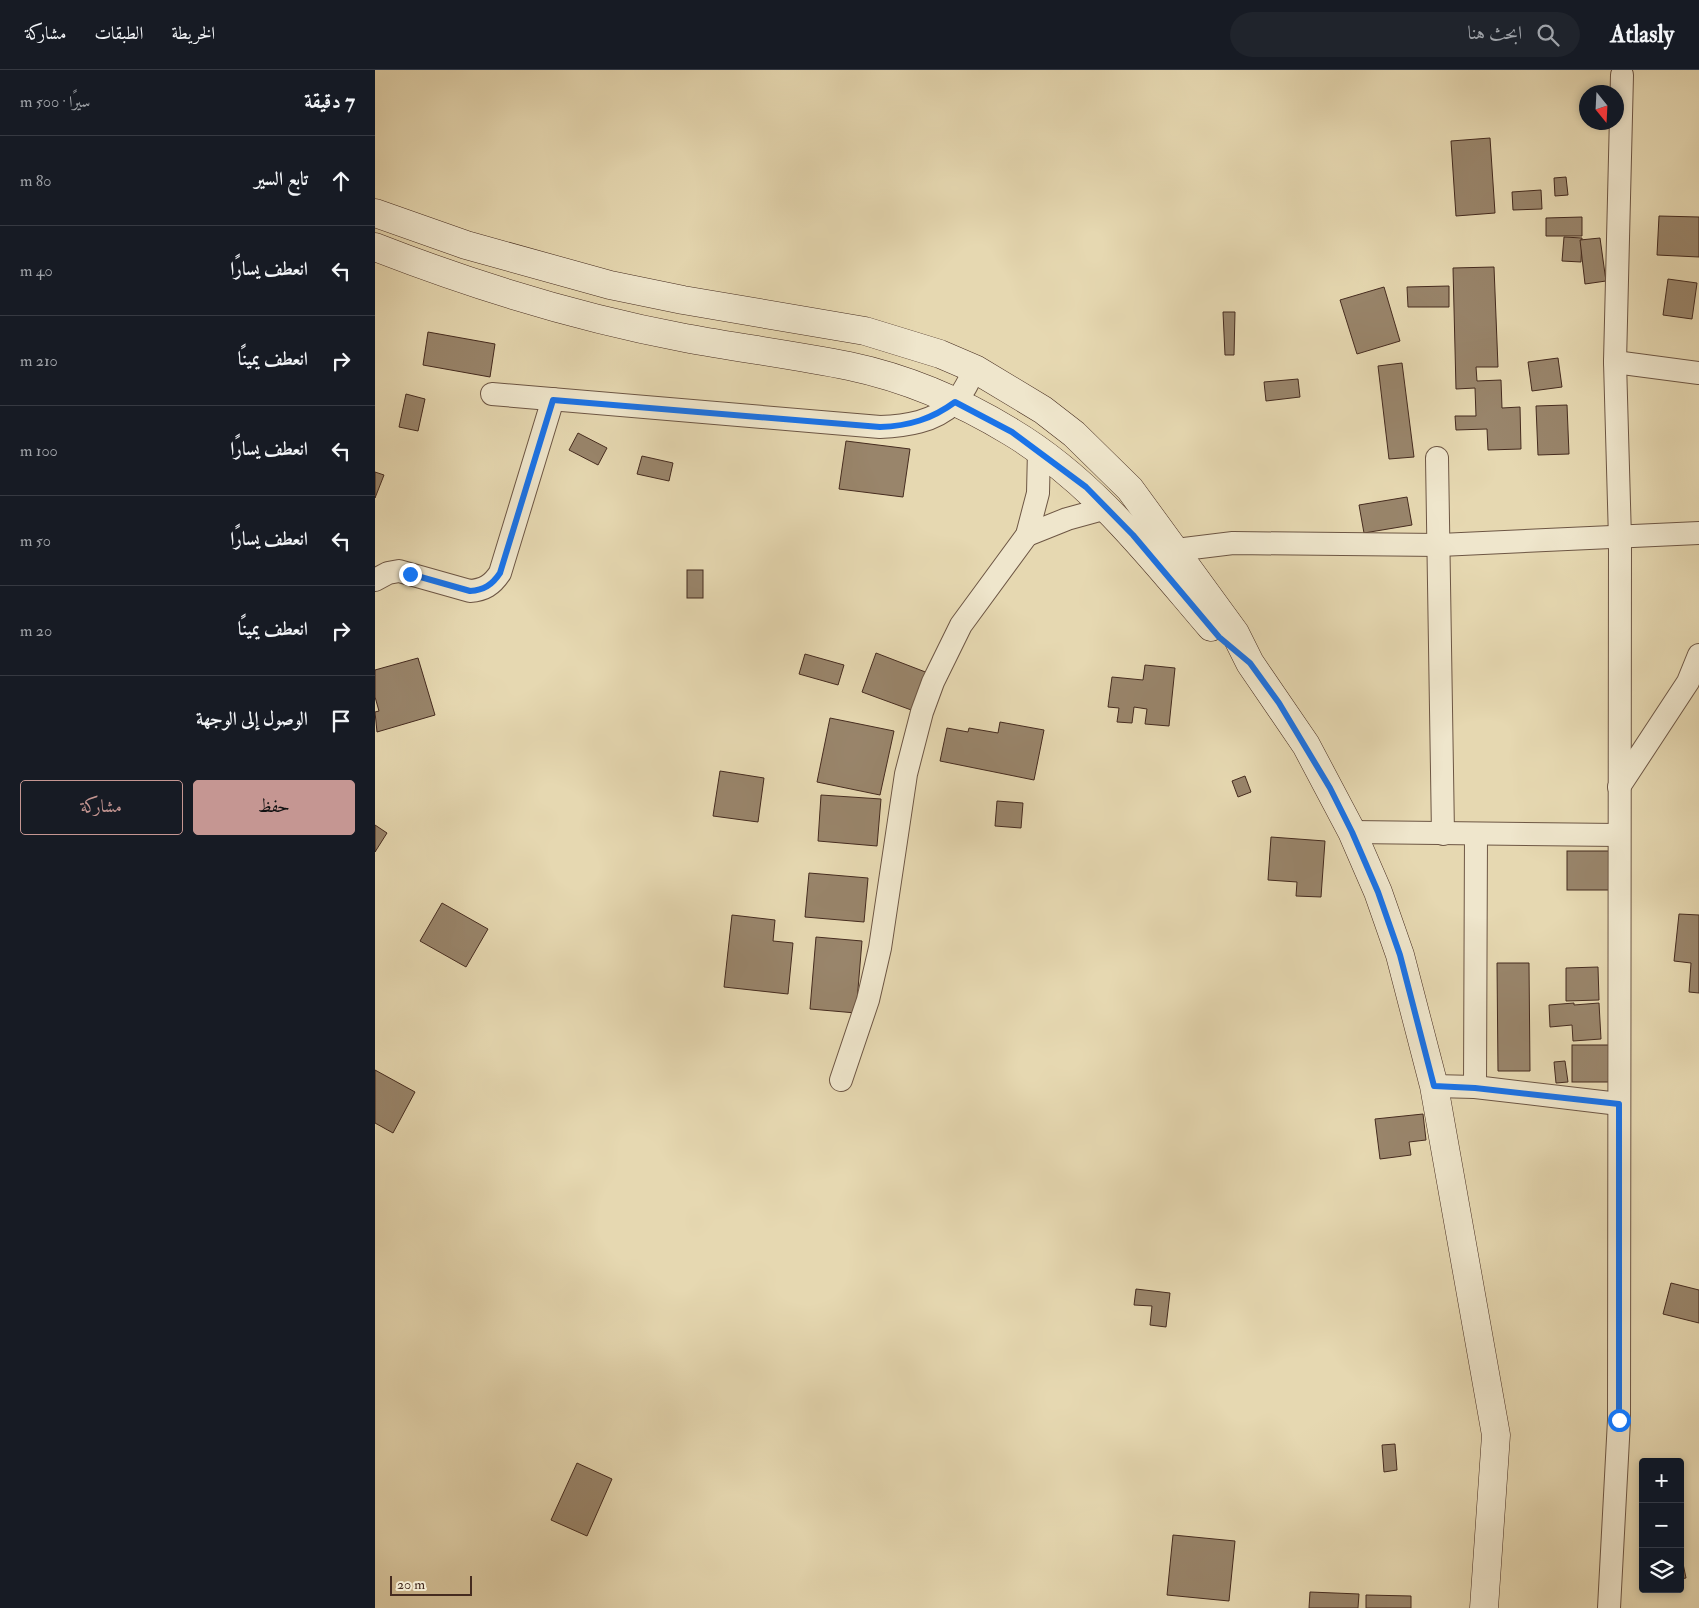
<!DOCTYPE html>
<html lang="ar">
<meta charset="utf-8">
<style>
:root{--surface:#171b24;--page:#20242c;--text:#f1f3f6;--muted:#9ea1a6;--line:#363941;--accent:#c59692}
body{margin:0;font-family:"IM FELL Double Pica",Amiri,serif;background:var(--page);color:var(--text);direction:rtl}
.controls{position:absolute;right:15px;bottom:15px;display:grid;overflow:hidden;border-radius:5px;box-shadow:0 2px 8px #0003}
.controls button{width:45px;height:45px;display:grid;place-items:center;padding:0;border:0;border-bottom:1px solid var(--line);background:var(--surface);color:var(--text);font:25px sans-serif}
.compass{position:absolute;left:1204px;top:15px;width:45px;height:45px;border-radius:50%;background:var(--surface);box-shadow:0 2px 8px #0003;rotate:162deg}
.scale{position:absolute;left:15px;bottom:12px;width:82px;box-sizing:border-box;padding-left:5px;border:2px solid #452b1f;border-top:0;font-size:14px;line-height:18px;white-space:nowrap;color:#452b1f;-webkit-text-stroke:4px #efe6cc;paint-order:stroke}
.stop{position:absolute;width:15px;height:15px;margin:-11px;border:4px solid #1a73e8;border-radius:50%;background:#fff}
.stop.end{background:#1a73e8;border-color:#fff;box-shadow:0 1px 5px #0008}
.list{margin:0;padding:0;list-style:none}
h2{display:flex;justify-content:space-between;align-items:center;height:65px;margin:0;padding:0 20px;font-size:21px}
h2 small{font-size:16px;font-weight:400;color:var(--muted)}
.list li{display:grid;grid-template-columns:32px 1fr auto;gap:15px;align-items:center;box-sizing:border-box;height:90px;padding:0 20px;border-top:1px solid var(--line)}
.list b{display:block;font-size:19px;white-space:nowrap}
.list em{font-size:16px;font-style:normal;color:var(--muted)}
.actions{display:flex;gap:10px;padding:15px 20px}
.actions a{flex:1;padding:11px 0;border:1px solid var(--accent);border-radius:5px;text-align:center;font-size:18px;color:var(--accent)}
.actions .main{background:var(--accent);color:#111}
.icon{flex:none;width:28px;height:28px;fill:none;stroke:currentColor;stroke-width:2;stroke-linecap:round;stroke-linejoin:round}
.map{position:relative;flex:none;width:1324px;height:1538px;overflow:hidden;direction:ltr}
header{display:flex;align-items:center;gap:30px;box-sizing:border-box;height:70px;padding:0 25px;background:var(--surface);border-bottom:1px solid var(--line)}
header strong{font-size:24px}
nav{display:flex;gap:28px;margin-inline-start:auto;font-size:18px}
.search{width:350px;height:45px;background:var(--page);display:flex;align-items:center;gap:12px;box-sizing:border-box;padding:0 18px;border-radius:28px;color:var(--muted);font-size:19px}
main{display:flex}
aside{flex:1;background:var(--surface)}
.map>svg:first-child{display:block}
.building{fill:#99856b;stroke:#452b1f}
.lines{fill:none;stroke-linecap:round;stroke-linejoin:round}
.street-casing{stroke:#6d5644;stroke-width:24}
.secondary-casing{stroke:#452b1f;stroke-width:29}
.street{stroke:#efe6cc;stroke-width:22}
.secondary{stroke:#efe6cc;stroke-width:28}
.route{stroke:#1a73e8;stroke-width:6}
</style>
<header>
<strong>Atlasly</strong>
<div class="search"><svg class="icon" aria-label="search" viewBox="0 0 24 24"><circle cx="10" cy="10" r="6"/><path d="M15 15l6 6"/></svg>ابحث هنا</div>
<nav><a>الخريطة</a><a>الطبقات</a><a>مشاركة</a></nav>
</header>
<main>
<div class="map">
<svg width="1324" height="1538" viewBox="0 0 1324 1538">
<rect width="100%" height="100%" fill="#e6d8b1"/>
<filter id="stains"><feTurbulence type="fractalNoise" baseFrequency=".004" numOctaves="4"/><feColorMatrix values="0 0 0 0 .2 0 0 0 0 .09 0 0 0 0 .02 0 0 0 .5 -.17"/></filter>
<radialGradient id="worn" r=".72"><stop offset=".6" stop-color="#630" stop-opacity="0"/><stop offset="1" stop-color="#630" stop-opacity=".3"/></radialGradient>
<g class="building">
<path d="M1115 68 1120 143 1081 146 1076 71Z"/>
<path d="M1191 107 1193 125 1180 126 1179 108Z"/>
<path d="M1166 120 1167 139 1138 140 1137 122Z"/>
<path d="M1284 146 1324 147V187L1282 185Z"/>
<path d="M1207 147V166H1171V148Z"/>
<path d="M1189 167 1207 168 1206 192 1187 191Z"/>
<path d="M1225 168 1231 211 1210 214 1205 170Z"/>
<path d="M1119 197 1123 297H1101L1102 311 1126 310 1127 338 1145 337 1146 379 1113 380 1112 359 1081 360 1080 346H1101L1100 318 1081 319 1078 198Z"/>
<path d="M1293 209 1322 213 1317 249 1288 245Z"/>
<path d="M1074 216V237H1033L1032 217Z"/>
<path d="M1009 217 1025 271 982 284 965 230Z"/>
<path d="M848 242H860L859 285H850Z"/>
<path d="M53 262 120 274 115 307 48 295Z"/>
<path d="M1183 288 1187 317 1157 321 1153 292Z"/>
<path d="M1027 293 1039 387 1014 389 1003 296Z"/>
<path d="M923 309 925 327 891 331 889 312Z"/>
<path d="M31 324 50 329 43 361 24 357Z"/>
<path d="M1192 335 1194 384 1163 385 1161 336Z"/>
<path d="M203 363 232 378 223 395 194 380Z"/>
<path d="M471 371 535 379 528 427 464 419Z"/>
<path d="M267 386 298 393 294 411 262 404Z"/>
<path d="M0 402 9 405 0 428Z"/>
<path d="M1032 427 1037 455 989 463 984 435Z"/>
<rect x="312" y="500" width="16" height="28"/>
<path d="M501 583 553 603 539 641 487 622Z"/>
<path d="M430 584 469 595 463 615 424 604Z"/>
<path d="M43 588 60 645 2 662 0 642 4 641 0 627V600Z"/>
<path d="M770 595 800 598 794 656 770 654 772 639 759 637 757 653 742 652 744 638 733 637 737 607 768 610Z"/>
<path d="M455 648 519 661 505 725 442 712Z"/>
<path d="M625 652 669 660 659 710 565 691 572 658 593 662 594 658 623 663Z"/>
<path d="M345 701 389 708 383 752 338 746Z"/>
<path d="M870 706 876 722 863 727 857 711Z"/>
<path d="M446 725 506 729 502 776 443 771Z"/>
<path d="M622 731 648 733 646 758 620 756Z"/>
<path d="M0 755 12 763 0 782Z"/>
<path d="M896 767 950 771 946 827 921 826 922 812 893 810Z"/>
<rect x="1192" y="781" width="47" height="39"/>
<path d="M434 803 493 808 489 852 430 847Z"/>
<path d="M67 833 113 859 91 897 45 871Z"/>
<path d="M1304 844 1324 845V923L1314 922 1316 893 1299 891Z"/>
<path d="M357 845 400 850 398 871 418 873 413 924 349 917Z"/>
<path d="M441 867 487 871 481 943 435 939Z"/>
<path d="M1122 893H1154L1155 1001H1123Z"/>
<path d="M1223 897 1224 930 1191 931V898Z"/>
<path d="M1199 933V935L1224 933 1226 969 1198 971 1197 955 1175 957 1174 935Z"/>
<rect x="1197" y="975" width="37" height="37"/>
<path d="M1190 991 1193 1012 1181 1013 1179 992Z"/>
<path d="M0 1000 40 1022 18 1063 0 1053Z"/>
<path d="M1048 1044 1051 1070 1034 1072 1036 1085 1005 1089 1000 1049Z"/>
<path d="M1296 1213 1324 1220V1253L1288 1244Z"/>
<path d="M761 1219 795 1223 791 1257 775 1255 777 1236 759 1235Z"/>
<path d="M1020 1374 1022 1400 1009 1402 1007 1375Z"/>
<path d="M202 1393 237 1409 212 1466 176 1450Z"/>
<path d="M798 1465 860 1471 854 1531 792 1525Z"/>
<path d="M1305 1479 1311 1508 1305 1509Z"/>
<path d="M935 1522 984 1524 983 1538H934Z"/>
<path d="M991 1525 1036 1526V1538H991Z"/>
</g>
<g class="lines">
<g class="street-casing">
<g id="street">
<path d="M1240 292 1324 303"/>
<path d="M117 324 505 357C531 356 559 352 579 333 588 325 594 310 600 299"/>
<path d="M1062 388 1068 764"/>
<path d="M652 465 692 449 732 438"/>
<path d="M801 480 858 473 1065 475 1324 463"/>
<path d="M0 510 13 503 24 501 95 521C109 520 117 515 125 503L178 329"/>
<path d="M1244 717 1313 612 1324 585"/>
<path d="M977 762 1244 765"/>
<path d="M466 1010 493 930 505 878 531 704 547 642 558 612 586 555 652 465 663 423 664 380"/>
<path d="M1059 1016 1100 1017 1244 1034"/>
<path d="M1100 1017 1101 764"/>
<path d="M1234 1538 1244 1350 1245 469 1240 292 1247 5"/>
</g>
</g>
<g class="secondary-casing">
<g id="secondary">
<path d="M0 143 91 175 235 215 308 230 490 261 565 284 600 299 668 340 699 364 755 419 860 563 875 593 931 675 977 762 1003 822 1025 885 1059 1016 1121 1365 1109 1538"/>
<path d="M0 177C100 216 205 248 310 268 364 278 420 285 474 296 531 308 587 332 636 362 718 411 775 486 836 557"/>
</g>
</g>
<use href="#street" class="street"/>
<use href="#secondary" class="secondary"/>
</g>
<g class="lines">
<path class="route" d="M35 504 95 521C109 520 117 515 125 503L178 330 505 357C534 356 557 349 580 332L637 362 711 417 758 465 844 567 875 593 904 633 955 718 977 762 1003 822 1025 885 1059 1016 1100 1018 1244 1034V1350"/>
</g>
<rect width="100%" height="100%" filter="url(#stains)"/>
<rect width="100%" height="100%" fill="url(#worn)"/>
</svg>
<div class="controls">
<button>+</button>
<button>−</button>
<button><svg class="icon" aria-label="layers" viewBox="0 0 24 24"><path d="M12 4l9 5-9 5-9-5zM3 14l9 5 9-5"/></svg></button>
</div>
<svg class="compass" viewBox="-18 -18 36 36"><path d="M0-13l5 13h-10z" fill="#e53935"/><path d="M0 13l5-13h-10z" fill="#9ea1a6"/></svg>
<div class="scale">20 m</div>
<div class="stop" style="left:1244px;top:1350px"></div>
<div class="stop end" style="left:35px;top:504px"></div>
</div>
<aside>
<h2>7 دقيقة<small>سيرًا · 500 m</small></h2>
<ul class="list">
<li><svg class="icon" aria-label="ahead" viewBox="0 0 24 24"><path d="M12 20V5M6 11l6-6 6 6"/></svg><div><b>تابع السير</b></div><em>80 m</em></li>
<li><svg class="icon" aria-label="left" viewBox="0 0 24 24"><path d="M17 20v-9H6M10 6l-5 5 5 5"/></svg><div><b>انعطف يسارًا</b></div><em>40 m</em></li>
<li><svg class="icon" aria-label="right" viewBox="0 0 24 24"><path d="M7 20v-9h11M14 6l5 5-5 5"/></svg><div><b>انعطف يمينًا</b></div><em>210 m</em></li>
<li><svg class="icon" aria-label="left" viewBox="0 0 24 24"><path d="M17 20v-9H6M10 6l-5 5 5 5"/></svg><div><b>انعطف يسارًا</b></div><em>100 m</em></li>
<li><svg class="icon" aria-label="left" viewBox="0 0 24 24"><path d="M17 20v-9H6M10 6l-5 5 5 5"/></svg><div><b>انعطف يسارًا</b></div><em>50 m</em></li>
<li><svg class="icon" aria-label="right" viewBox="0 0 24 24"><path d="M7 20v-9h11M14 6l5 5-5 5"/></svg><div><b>انعطف يمينًا</b></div><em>20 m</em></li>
<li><svg class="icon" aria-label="arrive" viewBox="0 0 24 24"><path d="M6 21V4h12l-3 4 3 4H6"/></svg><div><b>الوصول إلى الوجهة</b></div></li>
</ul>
<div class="actions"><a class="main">حفظ</a><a>مشاركة</a></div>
</aside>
</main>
